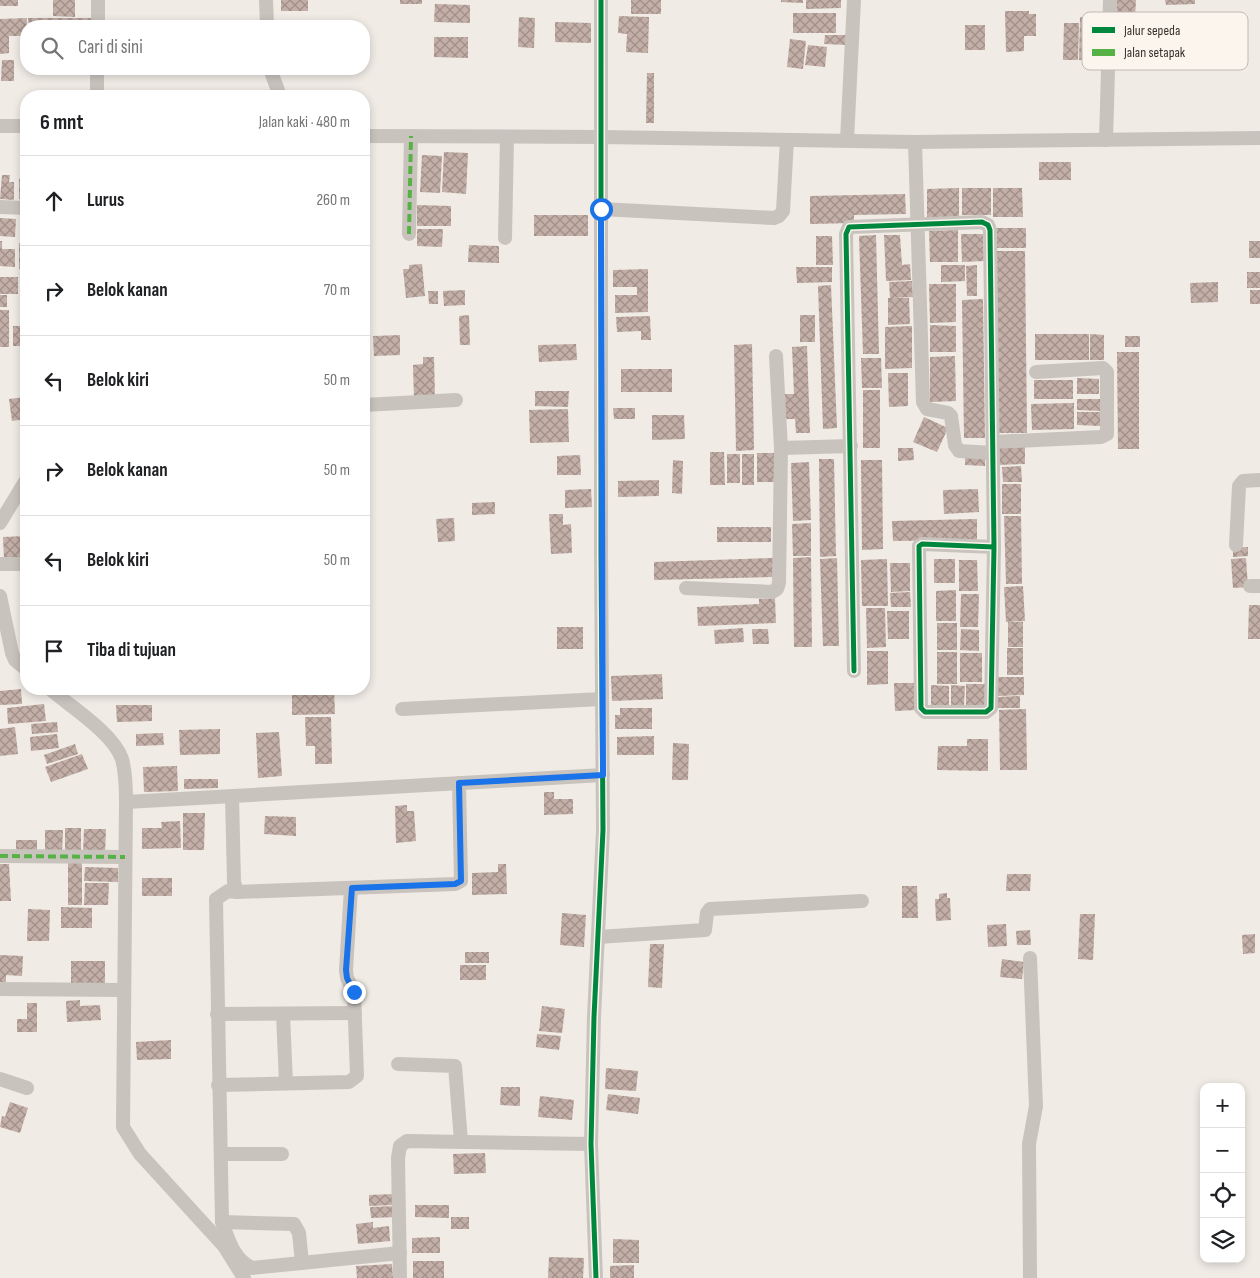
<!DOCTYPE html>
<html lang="id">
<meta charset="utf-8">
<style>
:root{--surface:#fff;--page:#f2f2f2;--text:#202124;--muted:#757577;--line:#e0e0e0}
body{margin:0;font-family:"Sofia Sans Condensed",sans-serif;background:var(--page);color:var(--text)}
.controls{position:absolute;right:15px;bottom:15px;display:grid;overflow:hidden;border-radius:10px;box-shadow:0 2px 8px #0003}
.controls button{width:45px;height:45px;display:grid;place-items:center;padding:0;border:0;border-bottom:1px solid var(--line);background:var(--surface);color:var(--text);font:25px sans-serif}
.stop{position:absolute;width:15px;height:15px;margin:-11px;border:4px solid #1a73e8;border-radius:50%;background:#fff}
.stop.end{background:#1a73e8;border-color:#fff;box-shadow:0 1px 5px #0008}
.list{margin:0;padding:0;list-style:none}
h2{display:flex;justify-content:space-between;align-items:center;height:65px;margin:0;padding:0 20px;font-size:21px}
h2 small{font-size:16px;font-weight:400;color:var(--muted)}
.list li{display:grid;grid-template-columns:32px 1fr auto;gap:15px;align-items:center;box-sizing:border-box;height:90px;padding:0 20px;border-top:1px solid var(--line)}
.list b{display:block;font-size:19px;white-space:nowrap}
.list em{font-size:16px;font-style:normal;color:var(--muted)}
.icon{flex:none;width:28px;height:28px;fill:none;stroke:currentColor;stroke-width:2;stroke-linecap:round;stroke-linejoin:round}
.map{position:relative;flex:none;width:1260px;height:1278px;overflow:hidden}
.search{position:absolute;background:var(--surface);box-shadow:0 2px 8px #0003;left:20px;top:20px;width:350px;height:55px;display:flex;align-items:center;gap:12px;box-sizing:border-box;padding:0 18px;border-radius:20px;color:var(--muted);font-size:19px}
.panel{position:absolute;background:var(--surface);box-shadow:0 2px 8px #0003;left:20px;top:90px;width:350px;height:605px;border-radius:20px}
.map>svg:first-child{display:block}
.building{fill:url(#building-cross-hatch)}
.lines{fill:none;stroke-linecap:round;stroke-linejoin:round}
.minor{stroke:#c9c3be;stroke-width:14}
.quiet{stroke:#57b246;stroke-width:4;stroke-dasharray:8 4;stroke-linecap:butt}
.cycleway-casing{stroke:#fbf5ee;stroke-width:8}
.cycleway{stroke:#00873e;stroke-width:5}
.route{stroke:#1a73e8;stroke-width:6}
.key{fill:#fbf5ee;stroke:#c1bab4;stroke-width:1}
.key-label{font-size:14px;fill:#3b302b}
</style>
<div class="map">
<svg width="1260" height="1278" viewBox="0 0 1260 1278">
<defs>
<pattern id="building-cross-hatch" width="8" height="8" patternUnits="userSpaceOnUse" patternTransform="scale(1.25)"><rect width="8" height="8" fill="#c3afa7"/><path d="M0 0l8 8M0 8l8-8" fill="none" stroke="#a08f88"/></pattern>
</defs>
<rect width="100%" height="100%" fill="#f0ebe5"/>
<g class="building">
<rect x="0" y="0" width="18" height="6"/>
<path d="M53 0H75V17L53 16Z"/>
<rect x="281" y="0" width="27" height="11"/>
<rect x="400" y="0" width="22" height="4"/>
<rect x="631" y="0" width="30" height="14"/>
<path d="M781 0H803V3L781 2Z"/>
<path d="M806 0H841V8L806 9Z"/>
<path d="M1117 0H1136L1135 18H1116Z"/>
<path d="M1165 0H1195V4L1166 5Z"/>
<path d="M435 4 470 5V23L434 22Z"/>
<path d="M1005 11H1029V14H1036V36H1024V51L1006 52Z"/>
<rect x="793" y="13" width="43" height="20"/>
<path d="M619 16 649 17 648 53 626 52 627 34 618 33Z"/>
<path d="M519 17 535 18 534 48 518 47Z"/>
<path d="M1080 17 1101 18 1100 60H1079Z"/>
<path d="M27 18 26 36H9V53L0 54V19Z"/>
<path d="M28 18H93V26H29Z"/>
<rect x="102" y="21" width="23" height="5"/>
<path d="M555 22 591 23V43L555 42Z"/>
<path d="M1064 23H1079L1078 60H1063Z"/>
<rect x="965" y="25" width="20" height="25"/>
<path d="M825 35H846V45L824 44Z"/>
<path d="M434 37H468V58L434 57Z"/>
<path d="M790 39 806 41 803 69 787 67Z"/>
<path d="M808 45 827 47 825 67 805 65Z"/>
<path d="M2 60H14V81H1Z"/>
<path d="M647 73H654V123H646Z"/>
<path d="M444 152 468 153 466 194 442 192Z"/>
<path d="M422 155 442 156 440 193 420 192Z"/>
<rect x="1039" y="162" width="32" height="18"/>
<path d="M2 175H10L9 182H14V200L0 199Z"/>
<path d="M19 179 26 180V199H19Z"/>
<path d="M959 188V218H927V189Z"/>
<rect x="962" y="188" width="29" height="27"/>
<path d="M993 188H1022L1023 217H993Z"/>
<path d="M905 194 906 214 854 215V223L810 224V196Z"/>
<path d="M417 205 451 206V226H417Z"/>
<rect x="534" y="215" width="54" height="21"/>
<path d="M0 218 16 219 15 237 0 236Z"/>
<rect x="996" y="228" width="30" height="20"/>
<path d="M417 229H443L442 247 417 246Z"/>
<path d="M958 230V262H930L929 231Z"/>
<path d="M961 234H983L984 261 962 262Z"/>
<path d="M876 235 879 354H863L859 236Z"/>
<path d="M884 235H900L902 265 910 264 911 280 886 281Z"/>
<path d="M816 236H832L833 265H816Z"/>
<path d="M0 241H2V249H15V267L0 266Z"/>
<rect x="1249" y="241" width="11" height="17"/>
<rect x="19" y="243" width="7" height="26"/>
<path d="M469 245 499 246V263L468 262Z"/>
<path d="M996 251H1025L1027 433H998Z"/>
<path d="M422 264 425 296 406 298 403 269H409V265Z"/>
<path d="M941 265H965V281L941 282Z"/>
<path d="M977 265V296H967L966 266Z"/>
<path d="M796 267H832V282L797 283Z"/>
<path d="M648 269V312L615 313V295H637V287H613V270Z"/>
<rect x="1247" y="272" width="13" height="16"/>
<rect x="0" y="277" width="18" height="17"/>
<path d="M912 281 913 297 890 298 889 282Z"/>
<path d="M1218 282V302L1191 303 1190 283Z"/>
<path d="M929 284H956V322L930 323Z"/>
<path d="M831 285 837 428 823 429 818 286Z"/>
<path d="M465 290V305L444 306 443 291Z"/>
<rect x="1250" y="290" width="10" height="14"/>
<path d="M428 291H438V304H429Z"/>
<rect x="0" y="295" width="7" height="12"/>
<path d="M888 298H909L910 324 888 325Z"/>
<path d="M983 299 985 438H964L962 300Z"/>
<rect x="0" y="310" width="9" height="37"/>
<path d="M469 315 470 345H460L459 316Z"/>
<rect x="800" y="315" width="15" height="27"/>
<path d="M650 316 651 340H641V331L617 332 616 317Z"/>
<path d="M930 325 956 326V352H930Z"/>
<rect x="13" y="326" width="13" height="20"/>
<path d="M912 326V368L885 369V327Z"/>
<rect x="1035" y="334" width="54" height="26"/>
<path d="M1090 334 1104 335V360H1090Z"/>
<path d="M400 335V355L374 356 373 336Z"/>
<rect x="1125" y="336" width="15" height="11"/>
<path d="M576 344 577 360 539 362 538 345Z"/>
<path d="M752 344 754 450 736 451 734 345Z"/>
<path d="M807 346 810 433H796L795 419H785V394H794L792 347Z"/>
<path d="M1117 352H1139V449H1118Z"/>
<path d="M955 356 956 401 930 402V357Z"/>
<path d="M423 357H434L435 397 414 398 413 365 423 364Z"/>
<path d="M861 358H881L882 388H862Z"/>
<rect x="621" y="369" width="51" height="23"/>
<path d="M888 373H908V406L889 407Z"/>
<path d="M1077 378 1099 379V394H1077Z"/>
<rect x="1034" y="380" width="39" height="19"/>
<rect x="863" y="390" width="17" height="58"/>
<path d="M535 391H569L568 407 535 406Z"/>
<path d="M26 397V419L12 421 9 399Z"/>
<path d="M1077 399H1101L1100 411 1077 410Z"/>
<path d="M1074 403V429L1032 430 1031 404Z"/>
<path d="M613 408H635V419H614Z"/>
<path d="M568 409 569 442 530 443 529 410Z"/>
<path d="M1077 412H1101L1100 426 1077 425Z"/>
<path d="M652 415H684L685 439 652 440Z"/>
<path d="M924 417 948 428 937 452 913 442Z"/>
<path d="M997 446H1025V464L997 465Z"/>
<path d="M898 448H913L914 460 898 461Z"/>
<path d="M710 452H724L725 485H710Z"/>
<rect x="757" y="453" width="17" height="29"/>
<rect x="727" y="454" width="13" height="29"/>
<rect x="742" y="454" width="12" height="31"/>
<path d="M965 454 985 455V466L965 465Z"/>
<path d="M580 455 581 475H557V456Z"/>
<path d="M819 459H834L836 556 820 557Z"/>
<path d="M673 460 683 461 682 494 672 493Z"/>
<path d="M861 460H882L883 549 862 550Z"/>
<path d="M809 462 811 520 793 521 791 463Z"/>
<path d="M1021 466 1022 482H1003L1002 467Z"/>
<path d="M659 480V496L618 497V481Z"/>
<rect x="1002" y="484" width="19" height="30"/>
<path d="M591 489 592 507 565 508V490Z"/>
<path d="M978 489 979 512 944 514 943 490Z"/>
<path d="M495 502V514L472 515V503Z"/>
<path d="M549 514H563V525L571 524 572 553 551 554Z"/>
<path d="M1004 516H1021L1022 584H1006Z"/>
<path d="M454 518 455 541 438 542 436 519Z"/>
<path d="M977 519V540L893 541 892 521Z"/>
<path d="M811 523V556H793L792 524Z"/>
<rect x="717" y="527" width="54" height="15"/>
<path d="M26 536V557L4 558 3 537Z"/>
<path d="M1248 547V556L1233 557V548Z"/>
<path d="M811 557 812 647H794L793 558Z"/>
<path d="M773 558V577L654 580V562Z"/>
<path d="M837 558 839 646H823L820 559Z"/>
<path d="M1246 558 1248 587 1233 588 1231 559Z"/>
<path d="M887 559 888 606H862L861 560Z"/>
<rect x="934" y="559" width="21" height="24"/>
<path d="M959 560H977L978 591H959Z"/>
<path d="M890 563H910V591L891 592Z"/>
<rect x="20" y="571" width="6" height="18"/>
<path d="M1023 586 1025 621 1006 622 1004 587Z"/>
<path d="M956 590V621H936V591Z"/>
<path d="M910 592 911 607H891L890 593Z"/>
<rect x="20" y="593" width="6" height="22"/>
<path d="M961 594H979L978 627H960Z"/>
<path d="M775 598 776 623 698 626 697 607 759 604V599Z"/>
<path d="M1249 605H1260V639H1248Z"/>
<path d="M866 608H885L886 647 867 648Z"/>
<path d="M887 611H909V639H888Z"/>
<rect x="1008" y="622" width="15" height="25"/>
<rect x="937" y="623" width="20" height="27"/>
<rect x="557" y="627" width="26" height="22"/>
<path d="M743 628 744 642 715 644 714 630Z"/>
<path d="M752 629H768L769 644H753Z"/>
<path d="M961 629 979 630V651L960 650Z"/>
<rect x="1007" y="648" width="16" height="27"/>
<path d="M867 651H888V684L867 685Z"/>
<rect x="937" y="652" width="20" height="32"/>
<rect x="960" y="653" width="22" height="29"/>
<path d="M662 674 663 699 612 701 611 676Z"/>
<path d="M998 677H1024V695L998 696Z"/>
<path d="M894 683H916V710L895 711Z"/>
<rect x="966" y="684" width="21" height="22"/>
<path d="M931 685 949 686V710H931Z"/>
<path d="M951 685 965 686 964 706H951Z"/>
<path d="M21 689 22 704 0 705V691Z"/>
<path d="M85 689H103V693L85 695Z"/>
<path d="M292 689H334L335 714 292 715Z"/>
<path d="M1020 696V708H998V697Z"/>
<path d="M44 704 46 721 8 724 7 708Z"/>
<path d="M116 705H152V721L117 722Z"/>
<path d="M620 708H652V729H615V715H620Z"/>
<path d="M1026 709 1027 770H1000L999 710Z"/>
<path d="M305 717H331L332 764H315V746H306Z"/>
<path d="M57 722 58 732 32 734 31 724Z"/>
<path d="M15 727 18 754 0 756V729Z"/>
<path d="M220 729V754L180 755 179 730Z"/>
<path d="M279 732 282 776 258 778 256 733Z"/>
<path d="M163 733 164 745 136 746V734Z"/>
<path d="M57 734 59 748 31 751 30 737Z"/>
<path d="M654 736V755H617V737Z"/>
<path d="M967 739H988V771L937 770 938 746H967Z"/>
<path d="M673 743 689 744 688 780H672Z"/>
<path d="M75 744 78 754 47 764 44 755Z"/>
<path d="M82 754 88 769 51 782 45 767Z"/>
<path d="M177 766 178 791 144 792 143 767Z"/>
<path d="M184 779H218V788L184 789Z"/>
<path d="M544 792H554V799H573V814L544 815Z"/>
<path d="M407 805V811H414L416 841 396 843 395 806Z"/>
<path d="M183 813H205L204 850H183Z"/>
<path d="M265 816 296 817V836L264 834Z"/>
<path d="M180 821 181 848 142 849V828H162L161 822Z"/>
<rect x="65" y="828" width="16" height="26"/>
<path d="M84 829H106L105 854H83Z"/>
<path d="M45 830H63L62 855 45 854Z"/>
<rect x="16" y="840" width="21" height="15"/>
<rect x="68" y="862" width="14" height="43"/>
<path d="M0 864H9L11 901H0Z"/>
<path d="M498 864H506L507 894 472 895V873L498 872Z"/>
<path d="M85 867 118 868V882L84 881Z"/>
<path d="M1007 874H1031L1030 891H1006Z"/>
<rect x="142" y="878" width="30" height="18"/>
<path d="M85 883H109L108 905H84Z"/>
<path d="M902 886H917L918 918H902Z"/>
<path d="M947 893V898H950L951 920 936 921 935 899H939V894Z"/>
<path d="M61 907 92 908V928H61Z"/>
<path d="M28 909 50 910 49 941H27Z"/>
<path d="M562 913 586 915 584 947 560 945Z"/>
<path d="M1080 914H1095L1093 960 1078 959Z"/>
<path d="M1006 924 1007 946 988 947 987 925Z"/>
<path d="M1030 930 1031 945H1017L1016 931Z"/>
<path d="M1255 934V953L1243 954 1242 935Z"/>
<path d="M650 944H664L662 988 648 987Z"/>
<rect x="465" y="952" width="24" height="11"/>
<path d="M0 955 23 956 22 976 6 975V983L0 982Z"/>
<path d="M1002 959 1024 962 1022 979 1000 977Z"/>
<rect x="71" y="961" width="34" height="23"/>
<rect x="460" y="965" width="26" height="15"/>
<path d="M80 1000V1006L100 1005 101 1020 67 1022 66 1001Z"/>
<path d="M27 1003H37V1032H17V1019H27Z"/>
<path d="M542 1006 565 1009 562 1033 539 1031Z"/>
<path d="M537 1034 561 1036 559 1050 536 1047Z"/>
<path d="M171 1040V1059L137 1060 136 1042Z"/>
<path d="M606 1068 638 1071 636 1091 605 1089Z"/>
<path d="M501 1087H520V1106L500 1105Z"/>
<path d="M608 1094 640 1098 638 1114 606 1110Z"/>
<path d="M540 1096 574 1100 572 1120 538 1117Z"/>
<path d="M10 1102 28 1108 20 1133 0 1127 2 1116 5 1117Z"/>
<path d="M485 1153 486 1173 454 1174 453 1154Z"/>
<path d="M394 1194V1205L369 1206V1195Z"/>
<path d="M415 1205H449V1218L415 1217Z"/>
<path d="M397 1206 398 1217 371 1218 370 1207Z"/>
<rect x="451" y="1217" width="18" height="12"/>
<path d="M373 1222V1228L389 1226 390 1241 358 1244 356 1224Z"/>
<path d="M440 1237V1253H412V1238Z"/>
<path d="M613 1239 639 1240V1263H613Z"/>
<path d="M549 1257 584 1258 583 1278H548Z"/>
<rect x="413" y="1261" width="31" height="17"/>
<path d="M392 1264 393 1278H357L356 1266Z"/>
<path d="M634 1265V1278H610V1266Z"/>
</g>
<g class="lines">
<g class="minor">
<path d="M266 0 267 26"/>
<path d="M98 26V0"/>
<path d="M270 69 280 96"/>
<path d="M97 96V69"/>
<path d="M0 126H26"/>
<path d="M364 136 601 137 915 142 1260 138"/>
<path d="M847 140 854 0"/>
<path d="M1106 140 1110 0"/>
<path d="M915 142 923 402 927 409 948 413 951 416 955 445 959 451 993 453"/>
<path d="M0 207 26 208"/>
<path d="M601 209 774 218 779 216 783 211 787 140"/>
<path d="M409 234 411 136"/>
<path d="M505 238 507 137"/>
<path d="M364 405 456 400"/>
<path d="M993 442 1101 437 1107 434V372L1103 368 1036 372"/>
<path d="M781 448 851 446"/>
<path d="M0 523 26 480"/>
<path d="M1236 545 1239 486 1243 481 1260 480"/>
<path d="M0 564H26"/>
<path d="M1250 586H1260"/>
<path d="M686 588 772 592 777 589 779 583 781 448 776 356"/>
<path d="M0 596 12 653 15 660 26 669"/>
<path d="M854 671 846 234 849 227 982 222 988 225 990 230 994 547 991 708 986 712H925L921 708 919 546 922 544 994 547"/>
<path d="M50 689C71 707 113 733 122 759 126 773 126 788 126 802L123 1127 140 1154 224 1246 244 1278"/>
<path d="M402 709 602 699"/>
<path d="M232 796 234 882 237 892 455 884 461 881 459 783"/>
<path d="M126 802 603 775"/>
<path d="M0 856 125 857"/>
<path d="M237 892 228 891 216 899 222 1222C229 1240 233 1259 252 1268L400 1253"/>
<path d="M598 937 705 930 707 913 710 909 862 901"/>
<path d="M1030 958 1036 1106 1029 1144 1030 1278"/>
<path d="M0 989 123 990"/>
<path d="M217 1014 355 1013"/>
<path d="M283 1014 286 1083"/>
<path d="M398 1064 455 1066 461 1141"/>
<path d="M0 1079 27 1088"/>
<path d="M218 1085 349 1082 357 1076 354 992 347 978 346 970 351 888"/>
<path d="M221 1154H282"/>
<path d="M222 1222 294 1224 299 1233 302 1263"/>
<path d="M400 1278 398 1158 400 1146 407 1141 591 1144"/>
<path d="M596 1278 591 1144 594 1017 603 830 601 552V0"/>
</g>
<g class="quiet">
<path d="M409 234 411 136"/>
<path d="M0 856 125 857"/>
</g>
<g class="cycleway-casing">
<g id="cycleway">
<path d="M854 671 846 234 849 227 982 222 988 225 990 230 994 547 991 708 986 712H925L921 708 919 546 922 544 994 547"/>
<path d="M596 1278 591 1144 594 1017 603 830 601 552V0"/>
</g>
</g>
<use href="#cycleway" class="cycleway"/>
</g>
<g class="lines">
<path class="route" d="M354 992 347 978 346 970 352 888 455 884 461 881 459 783 603 775 601 209"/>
</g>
<rect x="1082" y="12" width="166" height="58" rx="8" class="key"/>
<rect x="1092" y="27" width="23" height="6" fill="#00873e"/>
<rect x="1092" y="49" width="23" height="7" fill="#57b246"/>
<g class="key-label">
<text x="1124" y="35">Jalur sepeda</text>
<text x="1124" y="57">Jalan setapak</text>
</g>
</svg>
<div class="controls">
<button>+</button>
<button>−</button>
<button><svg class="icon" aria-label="locate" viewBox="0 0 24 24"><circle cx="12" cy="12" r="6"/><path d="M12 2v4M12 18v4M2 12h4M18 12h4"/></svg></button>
<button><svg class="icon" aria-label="layers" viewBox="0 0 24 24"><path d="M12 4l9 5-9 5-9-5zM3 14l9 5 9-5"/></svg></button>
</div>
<div class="stop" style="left:601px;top:209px"></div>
<div class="stop end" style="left:354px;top:992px"></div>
<div class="search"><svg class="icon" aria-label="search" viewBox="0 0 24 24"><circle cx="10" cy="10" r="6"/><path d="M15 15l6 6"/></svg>Cari di sini</div>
<section class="panel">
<h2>6 mnt<small>Jalan kaki · 480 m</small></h2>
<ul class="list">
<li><svg class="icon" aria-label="ahead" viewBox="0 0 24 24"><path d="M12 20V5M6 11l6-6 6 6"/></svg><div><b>Lurus</b></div><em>260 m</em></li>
<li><svg class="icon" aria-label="right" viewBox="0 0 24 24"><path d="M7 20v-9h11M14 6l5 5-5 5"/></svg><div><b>Belok kanan</b></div><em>70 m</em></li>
<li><svg class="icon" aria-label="left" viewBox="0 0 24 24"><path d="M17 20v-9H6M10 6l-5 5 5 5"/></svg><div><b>Belok kiri</b></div><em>50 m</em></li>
<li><svg class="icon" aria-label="right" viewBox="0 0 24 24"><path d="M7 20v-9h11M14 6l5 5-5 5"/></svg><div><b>Belok kanan</b></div><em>50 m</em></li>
<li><svg class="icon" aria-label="left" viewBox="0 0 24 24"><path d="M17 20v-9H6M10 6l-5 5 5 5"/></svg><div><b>Belok kiri</b></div><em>50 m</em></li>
<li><svg class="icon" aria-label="arrive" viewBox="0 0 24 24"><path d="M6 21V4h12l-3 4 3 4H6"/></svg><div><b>Tiba di tujuan</b></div></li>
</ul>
</section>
</div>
